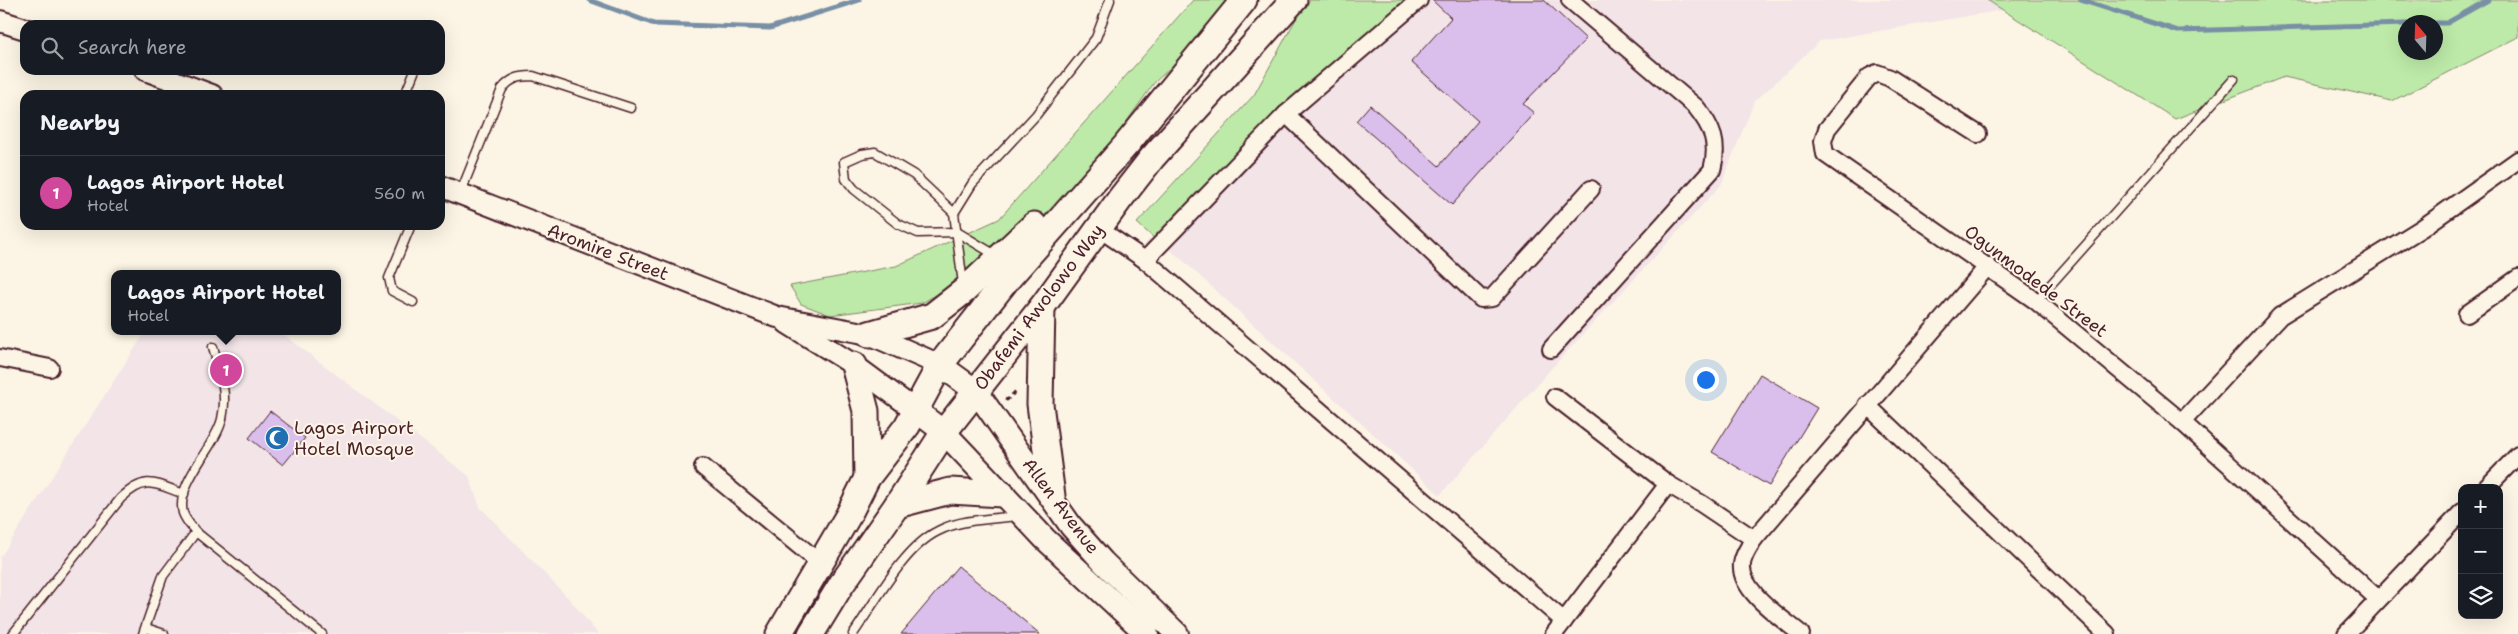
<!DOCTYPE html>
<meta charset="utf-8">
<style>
:root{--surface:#171b24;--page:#242831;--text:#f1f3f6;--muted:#9ea1a6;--line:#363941;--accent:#2563eb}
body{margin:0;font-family:"Shantell Sans",sans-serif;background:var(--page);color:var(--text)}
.controls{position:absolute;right:15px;bottom:15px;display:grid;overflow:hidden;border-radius:10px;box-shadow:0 5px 20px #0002}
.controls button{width:45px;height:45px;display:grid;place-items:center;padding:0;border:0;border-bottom:1px solid var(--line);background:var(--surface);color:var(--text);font:25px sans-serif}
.compass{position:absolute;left:2398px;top:15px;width:45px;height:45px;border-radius:50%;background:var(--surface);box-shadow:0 5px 20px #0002;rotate:341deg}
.you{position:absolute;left:1705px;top:379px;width:18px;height:18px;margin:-12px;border:4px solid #fff;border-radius:50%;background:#1a73e8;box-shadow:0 0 0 8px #1a73e833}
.badge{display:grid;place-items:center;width:32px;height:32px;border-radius:50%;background:var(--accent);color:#fff;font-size:16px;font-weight:700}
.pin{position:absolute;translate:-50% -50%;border:2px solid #fff;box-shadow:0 1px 5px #0006}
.popup{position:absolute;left:111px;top:270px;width:230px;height:65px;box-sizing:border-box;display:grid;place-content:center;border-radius:10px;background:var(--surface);filter:drop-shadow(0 1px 4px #0005);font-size:16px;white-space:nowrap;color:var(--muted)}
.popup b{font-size:19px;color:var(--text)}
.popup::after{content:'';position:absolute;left:50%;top:100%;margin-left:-10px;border:10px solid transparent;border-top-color:var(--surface)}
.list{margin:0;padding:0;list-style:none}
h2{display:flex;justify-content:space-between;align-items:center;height:65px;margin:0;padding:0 20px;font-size:21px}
h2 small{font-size:16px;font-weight:400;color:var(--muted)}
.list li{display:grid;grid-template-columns:32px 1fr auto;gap:15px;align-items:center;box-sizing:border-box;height:75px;padding:0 20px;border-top:1px solid var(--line)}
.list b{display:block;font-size:19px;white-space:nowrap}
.list p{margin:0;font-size:16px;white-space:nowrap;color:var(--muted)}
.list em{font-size:16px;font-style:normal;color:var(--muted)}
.icon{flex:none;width:28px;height:28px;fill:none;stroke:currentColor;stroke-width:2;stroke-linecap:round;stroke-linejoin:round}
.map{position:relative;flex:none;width:2518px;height:634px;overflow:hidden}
.search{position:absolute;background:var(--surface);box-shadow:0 5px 20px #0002;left:20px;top:20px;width:425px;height:55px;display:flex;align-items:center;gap:12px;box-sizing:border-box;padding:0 18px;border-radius:15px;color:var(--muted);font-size:19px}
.panel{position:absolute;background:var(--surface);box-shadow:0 5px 20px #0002;left:20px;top:90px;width:425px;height:140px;border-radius:15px}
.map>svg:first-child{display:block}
.built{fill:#f2e4e7}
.green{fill:#bdeaa8;stroke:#84846a;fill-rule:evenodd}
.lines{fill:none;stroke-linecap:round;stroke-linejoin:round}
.stream{stroke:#788fa6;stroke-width:5}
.building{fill:#dabeec;stroke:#4a1f2b}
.service-casing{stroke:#4a1f2b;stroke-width:11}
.minor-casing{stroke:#4a1f2b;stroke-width:20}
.tertiary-casing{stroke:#4a1f2b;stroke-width:24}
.secondary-casing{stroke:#4a1f2b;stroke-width:26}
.primary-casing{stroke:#4a1f2b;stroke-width:29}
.path{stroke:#4a1f2b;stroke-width:3;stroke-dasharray:5 4;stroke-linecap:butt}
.service{stroke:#fcf5e5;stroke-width:8}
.minor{stroke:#fcf5e5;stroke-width:16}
.tertiary{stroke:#fcf5e5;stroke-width:20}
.secondary{stroke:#fcf5e5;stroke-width:22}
.primary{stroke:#fcf5e5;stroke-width:25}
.labels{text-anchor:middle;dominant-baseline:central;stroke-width:4;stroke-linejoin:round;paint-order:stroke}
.street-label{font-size:18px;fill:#4a1f2b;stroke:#fcf5e5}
.poi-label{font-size:18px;fill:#4a1f2b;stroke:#fcf5e5;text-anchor:start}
</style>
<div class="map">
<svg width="2518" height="634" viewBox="0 0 2518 634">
<rect width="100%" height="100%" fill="#fcf5e5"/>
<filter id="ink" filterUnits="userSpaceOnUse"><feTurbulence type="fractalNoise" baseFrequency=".02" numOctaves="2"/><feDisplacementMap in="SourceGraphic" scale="10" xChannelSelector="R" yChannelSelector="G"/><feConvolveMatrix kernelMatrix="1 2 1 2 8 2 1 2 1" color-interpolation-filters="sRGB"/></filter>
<g filter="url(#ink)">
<g class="built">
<path d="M1404 0H1987L2003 10 1820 41 1754 102 1721 185 1550 370 1440 495 1178 256 1155 239 1268 126Z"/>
<path d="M146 331H279L469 476 480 507 571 601 598 634H0V558Z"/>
</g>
<g class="green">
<path d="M1193 0H1234L1208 32 1154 83 1108 148 1083 188 1009 252 922 303 830 315 801 304 790 286 896 266 999 219Z"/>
<path d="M1310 0H1404L1268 126 1155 239 1137 223 1254 95 1297 17Z"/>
<path d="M1987 0H2518V37L2392 101 2284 77 2175 119ZM2406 22H2436V52H2406Z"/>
</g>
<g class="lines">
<g class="stream">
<path d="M589 0 654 24 770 28 859 0"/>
<path d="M2081 0 2178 31 2406 24"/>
<path d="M2436 23H2447L2488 0"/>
</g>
</g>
<g class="building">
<path d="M1432 0H1544L1586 39 1523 104 1534 113 1452 205 1356 121 1370 105 1439 166 1478 121 1411 62 1451 18Z"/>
<path d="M1760 374 1817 408 1769 486 1712 452Z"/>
<path d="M270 411 305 438 283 465 249 438Z"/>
<path d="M958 566 993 595 1040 634H901Z"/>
</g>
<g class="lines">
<g class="service-casing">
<g id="service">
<path d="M405 95 415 70"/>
<path d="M460 194 502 89C511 78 519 76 533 76L631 108"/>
<path d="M954 213 914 175 875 152 862 154 844 162 846 179 854 189 898 224 918 233 957 232 997 256"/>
<path d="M411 225 389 278 392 291 413 302"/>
<path d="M963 284 954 213 972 184 1036 115 1096 38 1110 0"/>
<path d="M2036 301 2234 79"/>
<path d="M213 347C220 371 228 393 222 419 216 446 175 484 183 513 186 521 191 526 196 532L322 634"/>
<path d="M146 628 164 634"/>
<path d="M13 634 121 498C146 475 154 483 184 494"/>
<path d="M143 634 163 576 196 532"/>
<path d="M853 634C875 603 903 548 938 531 961 519 992 519 1017 516"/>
</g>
</g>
<g class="minor-casing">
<g id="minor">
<path d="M1286 114 1481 299 1492 298 1591 189"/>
<path d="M1978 134 1890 78 1877 73 1869 77 1827 129 1823 141 1825 154 2036 301 2182 422 2378 599"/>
<path d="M1098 228 1145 260 1564 621"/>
<path d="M1145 260 1286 114 1419 0"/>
<path d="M2467 314 2518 278"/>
<path d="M1551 349 1712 170C1719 144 1713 128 1696 107L1570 0"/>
<path d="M0 358 50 368"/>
<path d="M1555 397 1668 484 1702 504 1754 539 1988 266"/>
<path d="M1867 405 2107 634"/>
<path d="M2182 422 2280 316 2422 228 2518 160"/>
<path d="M703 467 820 563"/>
<path d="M2486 488 2518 455"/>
<path d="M1754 539C1749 547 1743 555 1742 564 1739 591 1782 618 1801 634"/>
<path d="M1554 634 1668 484"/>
<path d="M2346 634 2462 512"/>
</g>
</g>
<g class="tertiary-casing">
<g id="tertiary">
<path d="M0 21 25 29"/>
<path d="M145 70 212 95"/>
<path d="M440 186 777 317 869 334 940 365"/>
<path d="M787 323 854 365 915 410"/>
</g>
</g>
<g class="secondary-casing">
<g id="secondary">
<path d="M940 365 976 391 1071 526 1103 562 1177 634"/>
<path d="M915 410 944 432 1045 539 1147 634"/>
</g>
</g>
<g class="primary-casing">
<g id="primary">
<path d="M1042 307 1040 404 1052 496"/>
<path d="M869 334 932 316 964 291 1034 225"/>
<path d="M854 365 866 411 867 478"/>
<path d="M897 505 950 491 1002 494"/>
<path d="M779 634 848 516 867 478 907 426 940 365 1005 282 1126 145 1244 0"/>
<path d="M811 634 841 585 897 505 944 432 1042 307 1120 199 1152 158 1294 0"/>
</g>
</g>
<path class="path" d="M1005 399 1007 400 1016 391"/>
<use href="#service" class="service"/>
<use href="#minor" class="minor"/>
<use href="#tertiary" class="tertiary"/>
<use href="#secondary" class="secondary"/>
<use href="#primary" class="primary"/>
</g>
</g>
<defs>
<g id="mosque-disc" transform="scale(1.25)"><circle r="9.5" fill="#1f6fb2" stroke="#fcf5e5"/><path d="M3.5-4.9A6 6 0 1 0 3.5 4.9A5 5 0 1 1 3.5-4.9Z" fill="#fff"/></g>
</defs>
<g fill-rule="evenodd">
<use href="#mosque-disc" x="277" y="438"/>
</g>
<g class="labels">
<g class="street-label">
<text transform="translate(608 252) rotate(21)">Aromire Street</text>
<text transform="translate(2036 281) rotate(37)">Ogunmodede Street</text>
<text transform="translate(1039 307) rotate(-53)">Obafemi Awolowo Way</text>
<text transform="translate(1061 506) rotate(53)">Allen Avenue</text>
</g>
<g class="poi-label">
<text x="294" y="428">Lagos Airport<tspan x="294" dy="21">Hotel Mosque</tspan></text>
</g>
</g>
</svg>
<div class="controls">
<button>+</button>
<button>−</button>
<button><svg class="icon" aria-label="layers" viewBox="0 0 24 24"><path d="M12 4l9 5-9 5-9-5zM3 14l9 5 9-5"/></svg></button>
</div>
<svg class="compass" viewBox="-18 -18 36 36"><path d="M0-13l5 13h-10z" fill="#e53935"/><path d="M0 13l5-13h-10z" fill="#9ea1a6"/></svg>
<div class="you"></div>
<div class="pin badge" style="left:226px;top:370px;background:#d1479c">1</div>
<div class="popup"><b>Lagos Airport Hotel</b>Hotel</div>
<div class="search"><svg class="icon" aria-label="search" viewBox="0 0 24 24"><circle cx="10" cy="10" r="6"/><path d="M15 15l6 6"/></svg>Search here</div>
<section class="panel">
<h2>Nearby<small></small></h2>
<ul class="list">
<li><span class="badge" style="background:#d1479c">1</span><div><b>Lagos Airport Hotel</b><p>Hotel</p></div><em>560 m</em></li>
</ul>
</section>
</div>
